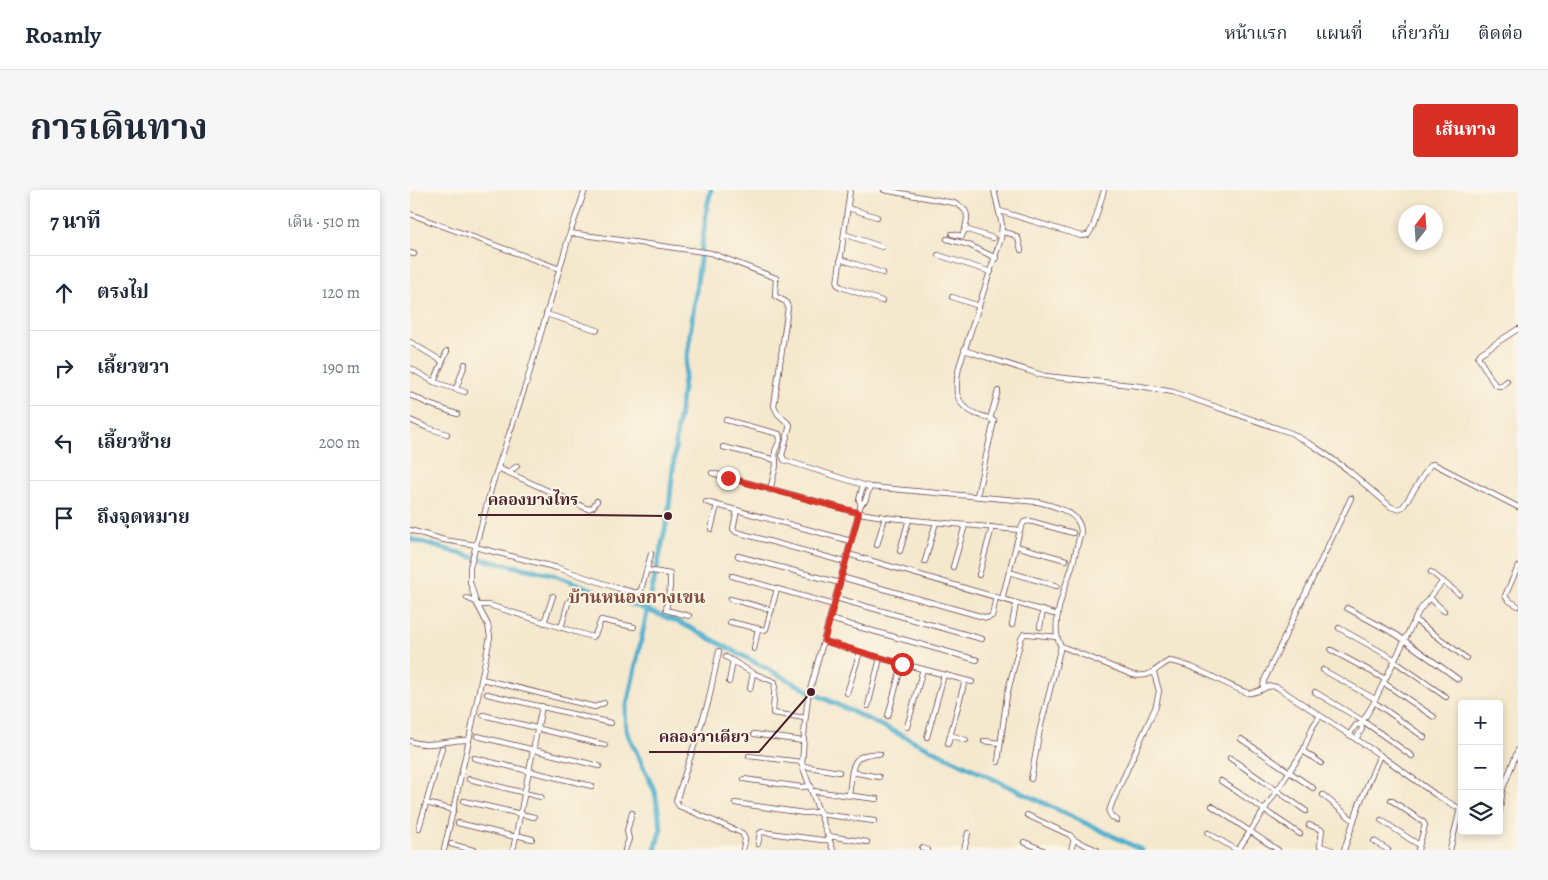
<!DOCTYPE html>
<html lang="th">
<meta charset="utf-8">
<style>
:root{--surface:#fff;--page:#f6f6f7;--text:#1f2937;--muted:#747a83;--line:#e0e1e3;--accent:#d93025}
body{margin:0;font-family:Alegreya,"Noto Serif Thai",serif;background:var(--page);color:var(--text)}
.controls{position:absolute;right:15px;bottom:15px;display:grid;overflow:hidden;border-radius:5px;box-shadow:0 2px 8px #0003}
.controls button{width:45px;height:45px;display:grid;place-items:center;padding:0;border:0;border-bottom:1px solid var(--line);background:var(--surface);color:var(--text);font:25px sans-serif}
.compass{position:absolute;left:988px;top:15px;width:45px;height:45px;border-radius:50%;background:var(--surface);box-shadow:0 2px 8px #0003;rotate:17deg}
.stop{position:absolute;width:15px;height:15px;margin:-11px;border:4px solid #d93025;border-radius:50%;background:#fff}
.stop.end{background:#d93025;border-color:#fff;box-shadow:0 1px 5px #0008}
.list{margin:0;padding:0;list-style:none}
h2{display:flex;justify-content:space-between;align-items:center;height:65px;margin:0;padding:0 20px;font-size:21px}
h2 small{font-size:16px;font-weight:400;color:var(--muted)}
.list li{display:grid;grid-template-columns:32px 1fr auto;gap:15px;align-items:center;box-sizing:border-box;height:75px;padding:0 20px;border-top:1px solid var(--line)}
.list b{display:block;font-size:19px;white-space:nowrap}
.list em{font-size:16px;font-style:normal;color:var(--muted)}
.icon{flex:none;width:28px;height:28px;fill:none;stroke:currentColor;stroke-width:2;stroke-linecap:round;stroke-linejoin:round}
.map{position:relative;flex:none;width:1108px;height:660px;overflow:hidden;border-radius:5px}
header{display:flex;align-items:center;gap:30px;box-sizing:border-box;height:70px;padding:0 25px;background:var(--surface);border-bottom:1px solid var(--line)}
header strong{font-size:24px}
nav{display:flex;gap:28px;margin-inline-start:auto;font-size:18px}
.intro{display:flex;align-items:center;justify-content:space-between;box-sizing:border-box;height:120px;padding:0 30px}
h1{margin:0;font-size:35px}
.button{padding:12px 22px;border-radius:5px;background:var(--accent);color:#fff;font-size:18px;font-weight:700}
main{display:flex;gap:30px;padding:0 30px}
aside{flex:1;background:var(--surface);border-radius:5px;box-shadow:0 2px 8px #0003}
.map>svg:first-child{display:block}
.lines{fill:none;stroke-linecap:round;stroke-linejoin:round}
.canal{stroke:#4eaecd;stroke-width:5}
.minor-casing{stroke:#643d43;stroke-width:6}
.minor{stroke:#fff;stroke-width:4.5}
.route{stroke:#d93025;stroke-width:6}
.labels{text-anchor:middle;dominant-baseline:central;stroke-width:4;stroke-linejoin:round;paint-order:stroke}
.quarter-label{font-size:18px;font-weight:bold;fill:#804f40;stroke:#fcf5e5}
.leader{fill:none;stroke:#4a1f2b;stroke-width:2}
.callout-dot{fill:#4a1f2b;stroke:#fcf5e5;stroke-width:2}
.callout-label{font-size:16px;text-anchor:middle;font-weight:bold;fill:#4a1f2b;stroke:#fcf5e5;stroke-width:4;stroke-linejoin:round;paint-order:stroke}
</style>
<header>
<strong>Roamly</strong>
<nav><a>หน้าแรก</a><a>แผนที่</a><a>เกี่ยวกับ</a><a>ติดต่อ</a></nav>
</header>
<div class="intro"><h1>การเดินทาง</h1><a class="button">เส้นทาง</a></div>
<main>
<aside>
<h2>7 นาที<small>เดิน · 510 m</small></h2>
<ul class="list">
<li><svg class="icon" aria-label="ahead" viewBox="0 0 24 24"><path d="M12 20V5M6 11l6-6 6 6"/></svg><div><b>ตรงไป</b></div><em>120 m</em></li>
<li><svg class="icon" aria-label="right" viewBox="0 0 24 24"><path d="M7 20v-9h11M14 6l5 5-5 5"/></svg><div><b>เลี้ยวขวา</b></div><em>190 m</em></li>
<li><svg class="icon" aria-label="left" viewBox="0 0 24 24"><path d="M17 20v-9H6M10 6l-5 5 5 5"/></svg><div><b>เลี้ยวซ้าย</b></div><em>200 m</em></li>
<li><svg class="icon" aria-label="arrive" viewBox="0 0 24 24"><path d="M6 21V4h12l-3 4 3 4H6"/></svg><div><b>ถึงจุดหมาย</b></div></li>
</ul>
</aside>
<div class="map">
<svg width="1108" height="660" viewBox="0 0 1108 660">
<rect width="100%" height="100%" fill="#fcf5e5"/>
<filter id="ink" filterUnits="userSpaceOnUse"><feTurbulence type="fractalNoise" baseFrequency=".02" numOctaves="2"/><feDisplacementMap in="SourceGraphic" scale="10" xChannelSelector="R" yChannelSelector="G"/><feConvolveMatrix kernelMatrix="1 2 1 2 8 2 1 2 1" color-interpolation-filters="sRGB"/></filter>
<filter id="wash" filterUnits="userSpaceOnUse"><feTurbulence type="fractalNoise" baseFrequency=".0096" numOctaves="4" result="noise"/><feDisplacementMap in="SourceGraphic" scale="20" xChannelSelector="R" yChannelSelector="G"/><feGaussianBlur stdDeviation="1.12" result="paint"/><feColorMatrix in="noise" values="0 0 0 0 0 0 0 0 0 0 0 0 0 0 0 0 0 1.4 0 .05"/><feComposite in="paint" operator="in"/></filter>
<g filter="url(#wash)">
<rect width="100%" height="100%" fill="#f4e8cd"/>
<g class="lines">
<g class="canal">
<path d="M0 349 66 368 141 384 271 433 401 502 732 660"/>
<path d="M245 660 251 638 245 602 216 540 215 524 258 326 266 250 297 17 301 0"/>
</g>
</g>
</g>
<g filter="url(#ink)">
<g class="lines">
<g class="minor-casing">
<g id="minor">
<path d="M440 0 427 94 431 97 472 111"/>
<path d="M474 0 544 13C558 19 559 24 555 39L583 48"/>
<path d="M438 18 467 27"/>
<path d="M590 21 671 46 678 45 683 37 694 0"/>
<path d="M0 24 150 79"/>
<path d="M592 42 602 44 608 48 611 60"/>
<path d="M160 43 175 0"/>
<path d="M434 44 472 57"/>
<path d="M542 44 552 46 555 39"/>
<path d="M537 49 559 55 586 68"/>
<path d="M0 63 4 64"/>
<path d="M528 65 581 82"/>
<path d="M430 69 473 83"/>
<path d="M542 107 569 116"/>
<path d="M136 124 187 140"/>
<path d="M0 152 32 171"/>
<path d="M554 160 635 186 730 196 763 202 881 243 904 256 938 280 981 317 987 319 993 317 1020 275 1024 274 1108 317"/>
<path d="M0 178 24 192 55 202"/>
<path d="M1097 191 1091 196 1085 195 1068 167 1071 163 1108 139"/>
<path d="M24 192 37 161"/>
<path d="M46 199 55 174"/>
<path d="M0 205 19 214 47 224"/>
<path d="M580 229 588 201"/>
<path d="M0 230 18 238 37 244"/>
<path d="M316 230 369 244 370 250 365 261 366 276 360 300"/>
<path d="M313 257 366 270"/>
<path d="M88 278 178 319 183 317 187 311"/>
<path d="M98 283 107 276"/>
<path d="M302 283 449 323 481 328 610 340"/>
<path d="M567 306 584 231C578 227 572 226 566 224 543 214 545 198 549 177L591 48 592 35 584 0"/>
<path d="M296 312 441 351"/>
<path d="M451 314 449 310 453 295"/>
<path d="M327 320 323 339 326 342 435 372"/>
<path d="M301 339 307 315"/>
<path d="M0 340 34 350 66 355"/>
<path d="M467 355 475 327"/>
<path d="M606 356 656 370"/>
<path d="M65 357 148 378 207 398 227 403 231 400 241 364"/>
<path d="M490 361 499 329"/>
<path d="M438 364 644 424"/>
<path d="M328 366 430 393"/>
<path d="M515 371 526 332"/>
<path d="M543 377 555 335"/>
<path d="M1108 377 1095 406 1098 410 1108 416"/>
<path d="M237 380 260 384V396L256 420 279 426"/>
<path d="M599 382 647 396"/>
<path d="M1021 382 1049 404"/>
<path d="M569 385 582 337"/>
<path d="M322 386 424 415"/>
<path d="M431 387 577 428 582 426 586 407"/>
<path d="M57 408 66 412"/>
<path d="M426 408 572 449"/>
<path d="M1020 408 1034 421"/>
<path d="M320 409 362 420"/>
<path d="M592 409 610 340 614 332 620 331 663 343"/>
<path d="M68 415H79L182 447 185 445 191 430 224 437"/>
<path d="M937 418 987 445 1048 489"/>
<path d="M420 429 567 470"/>
<path d="M1005 430 1056 468"/>
<path d="M320 432 354 440 356 439 367 399"/>
<path d="M134 433 143 406"/>
<path d="M602 435 606 413"/>
<path d="M630 437 633 420"/>
<path d="M151 438 158 413 164 405"/>
<path d="M929 438 984 469"/>
<path d="M414 451 463 466 562 492"/>
<path d="M344 459 348 439"/>
<path d="M921 460 975 489"/>
<path d="M309 461 298 513 266 611 269 616 332 643 335 649 333 660"/>
<path d="M316 467 343 483 365 492 363 523 395 528"/>
<path d="M984 471 1036 507"/>
<path d="M913 480 965 509"/>
<path d="M72 489 185 517 194 513"/>
<path d="M319 492 323 471"/>
<path d="M974 493 1024 527"/>
<path d="M340 499 343 483"/>
<path d="M853 499 854 491 865 467 941 308"/>
<path d="M905 502 953 531 1002 566"/>
<path d="M437 503 450 462"/>
<path d="M77 504 201 533"/>
<path d="M964 512 1014 547"/>
<path d="M458 516 470 468"/>
<path d="M73 525 195 555"/>
<path d="M478 526 492 474"/>
<path d="M497 537 513 479"/>
<path d="M344 544 393 551"/>
<path d="M540 545 556 550"/>
<path d="M939 545 946 535 951 534"/>
<path d="M67 546 189 576"/>
<path d="M517 547 534 485"/>
<path d="M831 549 903 598"/>
<path d="M946 549 952 539 951 534 963 514 1009 421 1033 391"/>
<path d="M0 551C20 559 38 549 59 550"/>
<path d="M574 551 590 553"/>
<path d="M538 554 555 490"/>
<path d="M893 561 911 573"/>
<path d="M339 566 392 572"/>
<path d="M64 568 182 596"/>
<path d="M820 568 896 621"/>
<path d="M588 572 597 505 611 449 614 444H618L647 447"/>
<path d="M393 576 429 582"/>
<path d="M442 582 469 587"/>
<path d="M59 589 131 607"/>
<path d="M334 589 391 597 401 596"/>
<path d="M621 589 630 539 651 456"/>
<path d="M811 591 890 644"/>
<path d="M402 601 467 609"/>
<path d="M439 605C443 580 438 562 470 564"/>
<path d="M913 605 944 631"/>
<path d="M981 610 1013 632 1015 635 1008 660"/>
<path d="M54 611 124 627"/>
<path d="M16 613 44 620"/>
<path d="M325 613 394 623 410 622"/>
<path d="M802 616 868 660"/>
<path d="M410 624 464 631"/>
<path d="M617 625 660 645 664 650 687 660"/>
<path d="M1089 625 1093 598 1108 560"/>
<path d="M707 630 702 627 699 622 702 613 746 516 749 501 744 483"/>
<path d="M971 630 1009 655"/>
<path d="M48 633 106 647"/>
<path d="M899 635 912 640 910 656 922 660"/>
<path d="M9 638 32 558"/>
<path d="M798 643 827 660"/>
<path d="M106 645 122 649"/>
<path d="M419 646 457 652"/>
<path d="M964 651 978 660"/>
<path d="M614 652 633 660"/>
<path d="M41 654 63 660"/>
<path d="M348 654 350 643 352 642 412 650H420"/>
<path d="M512 658 518 660"/>
<path d="M34 660 59 550 80 447 78 435 66 412 60 392V377L83 292 117 191 160 43 301 63 366 88 365 106 376 112 378 117 364 216 368 224 380 235 372 265 374 270 460 297 628 312C644 316 671 322 671 342 667 354 665 367 661 380 654 399 639 438 651 456L723 485C742 488 744 479 759 471 787 475 812 494 838 503 849 504 856 493 867 497L970 565 1026 605 1052 620"/>
<path d="M103 660 132 516"/>
<path d="M215 660 219 649 217 641 222 623"/>
<path d="M423 660 392 575 395 533 398 507 451 314 455 311 460 297"/>
<path d="M554 660 558 643"/>
<path d="M661 660 664 650"/>
<path d="M828 660 893 561 903 536 910 526"/>
<path d="M934 660 949 615 970 565"/>
<path d="M1040 660 1050 619"/>
</g>
</g>
<use href="#minor" class="minor"/>
</g>
</g>
<g class="lines" filter="url(#ink)">
<path class="route" d="M318 288 449 323 414 451 492 474"/>
</g>
<g class="labels">
<g class="quarter-label">
<text x="227" y="407">บ้านหนองกางเขน</text>
</g>
</g>
<path class="leader" d="M258 326L178 325H68M401 502L349 562H239"/>
<g class="callout-dot">
<circle cx="258" cy="326" r="5"/>
<circle cx="401" cy="502" r="5"/>
</g>
<g class="callout-label">
<text x="123" y="315">คลองบางไทร</text>
<text x="294" y="552">คลองวาเดียว</text>
</g>
</svg>
<div class="controls">
<button>+</button>
<button>−</button>
<button><svg class="icon" aria-label="layers" viewBox="0 0 24 24"><path d="M12 4l9 5-9 5-9-5zM3 14l9 5 9-5"/></svg></button>
</div>
<svg class="compass" viewBox="-18 -18 36 36"><path d="M0-13l5 13h-10z" fill="#e53935"/><path d="M0 13l5-13h-10z" fill="#747a83"/></svg>
<div class="stop" style="left:492px;top:474px"></div>
<div class="stop end" style="left:318px;top:288px"></div>
</div>
</main>
